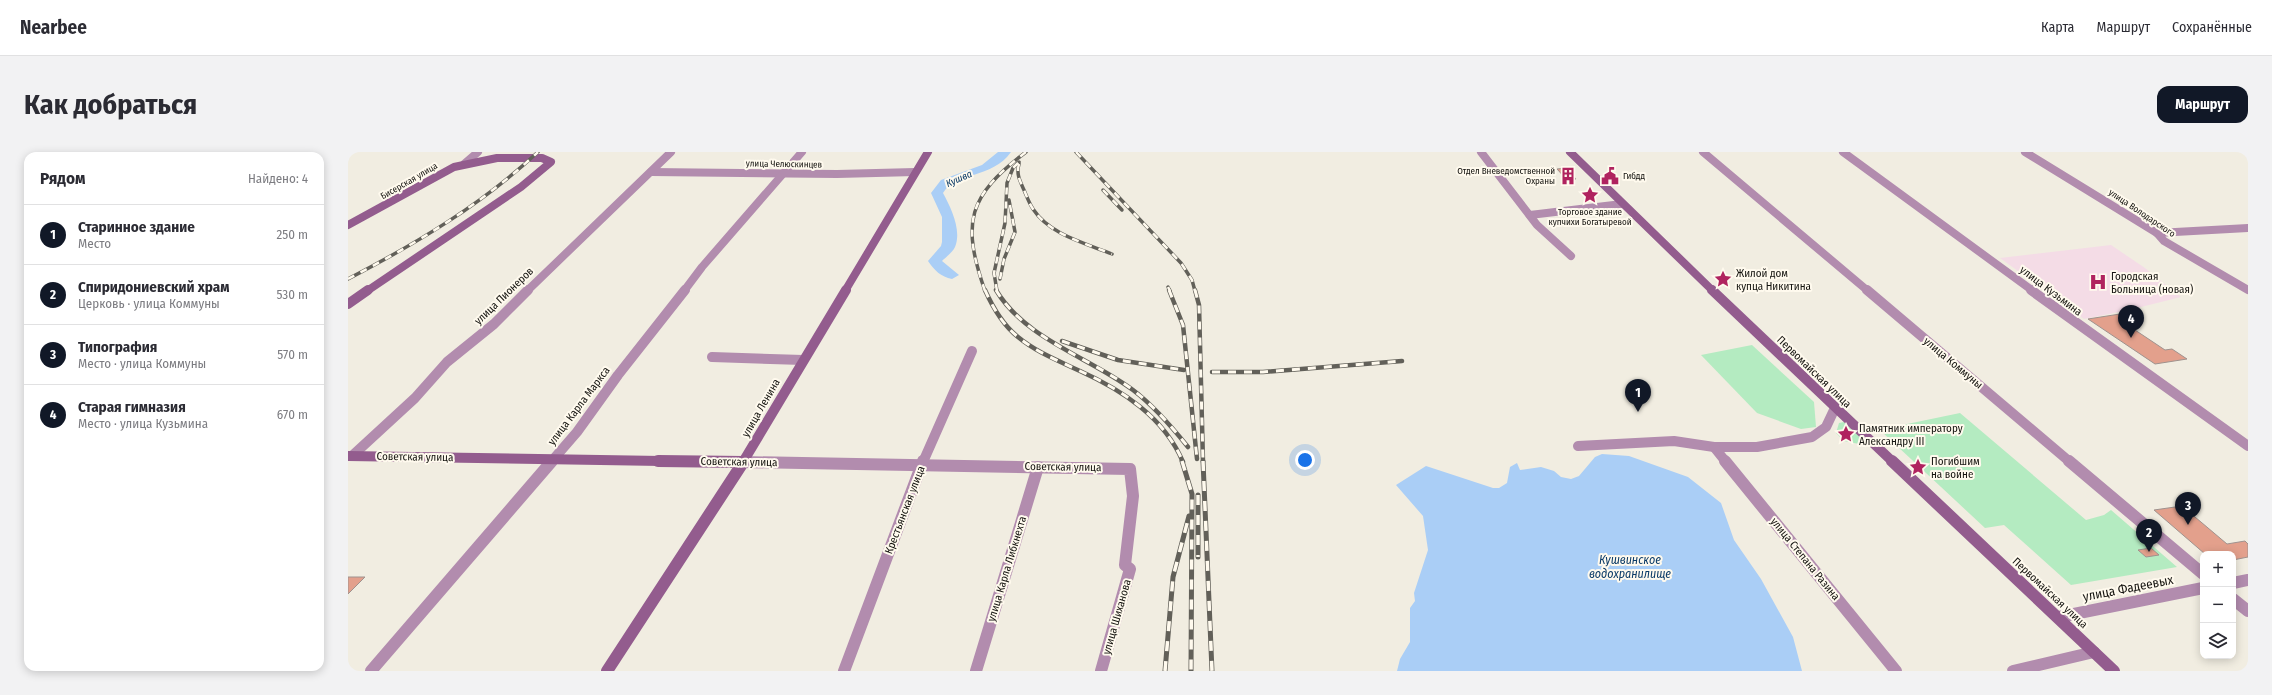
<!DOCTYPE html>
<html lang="ru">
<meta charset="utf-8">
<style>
:root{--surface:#fff;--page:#f2f2f3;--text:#2b2b33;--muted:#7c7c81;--line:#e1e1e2;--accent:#111827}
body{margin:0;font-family:"Fira Sans Condensed",sans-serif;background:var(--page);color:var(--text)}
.controls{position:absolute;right:12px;bottom:12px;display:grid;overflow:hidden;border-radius:8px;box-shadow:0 2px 10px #0003}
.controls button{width:36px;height:36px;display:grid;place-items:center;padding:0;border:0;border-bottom:1px solid var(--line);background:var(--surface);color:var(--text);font:20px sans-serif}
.you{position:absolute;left:957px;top:308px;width:14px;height:14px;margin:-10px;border:3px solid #fff;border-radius:50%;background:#1a73e8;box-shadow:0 0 0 6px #1a73e833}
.badge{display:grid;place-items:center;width:26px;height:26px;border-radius:50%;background:var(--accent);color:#fff;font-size:13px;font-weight:700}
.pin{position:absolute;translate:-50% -33px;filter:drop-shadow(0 1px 2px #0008)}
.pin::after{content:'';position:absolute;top:21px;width:14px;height:12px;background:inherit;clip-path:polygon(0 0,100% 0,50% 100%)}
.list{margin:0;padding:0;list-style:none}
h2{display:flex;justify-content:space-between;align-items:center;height:52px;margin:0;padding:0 16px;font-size:17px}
h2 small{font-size:13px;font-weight:400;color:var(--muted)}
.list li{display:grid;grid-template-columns:26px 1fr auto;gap:12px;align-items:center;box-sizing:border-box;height:60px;padding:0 16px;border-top:1px solid var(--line)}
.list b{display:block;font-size:15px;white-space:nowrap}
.list p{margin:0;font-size:13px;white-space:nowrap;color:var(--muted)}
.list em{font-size:13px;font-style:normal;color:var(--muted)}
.icon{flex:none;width:22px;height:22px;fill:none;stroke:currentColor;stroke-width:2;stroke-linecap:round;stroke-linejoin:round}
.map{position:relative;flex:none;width:1900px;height:519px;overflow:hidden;border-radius:12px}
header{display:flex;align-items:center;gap:24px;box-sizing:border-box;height:56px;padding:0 20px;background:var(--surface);border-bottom:1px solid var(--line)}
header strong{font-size:19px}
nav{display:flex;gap:22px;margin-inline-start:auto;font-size:14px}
.intro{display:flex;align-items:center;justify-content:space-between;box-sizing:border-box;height:96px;padding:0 24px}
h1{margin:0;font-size:28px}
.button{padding:10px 18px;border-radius:12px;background:var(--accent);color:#fff;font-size:14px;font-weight:700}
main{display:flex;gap:24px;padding:0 24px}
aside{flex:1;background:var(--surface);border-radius:12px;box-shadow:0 2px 10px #0003}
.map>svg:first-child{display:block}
.medical{fill:#f4dce6}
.green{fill:#b4ebc1}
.water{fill:#aacef6}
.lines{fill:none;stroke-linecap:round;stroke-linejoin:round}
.river{fill:#aacef6;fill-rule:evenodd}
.building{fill:#e3a08c;stroke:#9f928e}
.street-far2{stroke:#b28cae;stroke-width:8}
.street-far1{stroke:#b28cae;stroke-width:10}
.street{stroke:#b28cae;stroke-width:12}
.secondary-far2{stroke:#935c8e;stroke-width:8}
.secondary-far1{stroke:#935c8e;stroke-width:10}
.secondary{stroke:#935c8e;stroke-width:12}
.rail-far2-casing{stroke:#626059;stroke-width:3.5}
.rail-far1-casing{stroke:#626059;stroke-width:4.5}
.rail-casing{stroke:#626059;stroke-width:5}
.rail-far2{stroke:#fffaee;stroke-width:2.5;stroke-dasharray:7;stroke-linecap:butt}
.rail-far1{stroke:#fffaee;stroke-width:3;stroke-dasharray:8;stroke-linecap:butt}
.rail{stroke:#fffaee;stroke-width:3.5;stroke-dasharray:10;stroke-linecap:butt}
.labels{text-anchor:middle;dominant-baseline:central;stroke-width:4;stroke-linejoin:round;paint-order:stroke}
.far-street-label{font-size:9px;fill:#14130f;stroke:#fffaee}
.far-poi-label{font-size:9px;fill:#14130f;stroke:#fffaee;text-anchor:end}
.far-water-label{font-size:10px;font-style:italic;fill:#0a3a67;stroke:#fffaee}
.poi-label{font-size:11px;fill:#14130f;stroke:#fffaee;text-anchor:start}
.street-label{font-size:11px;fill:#14130f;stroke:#fffaee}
.water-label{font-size:12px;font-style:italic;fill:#0a3a67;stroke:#fffaee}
.near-street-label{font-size:13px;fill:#14130f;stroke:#fffaee}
</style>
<header>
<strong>Nearbee</strong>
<nav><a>Карта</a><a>Маршрут</a><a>Сохранённые</a></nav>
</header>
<div class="intro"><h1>Как добраться</h1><a class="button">Маршрут</a></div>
<main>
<aside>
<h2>Рядом<small>Найдено: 4</small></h2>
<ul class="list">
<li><span class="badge">1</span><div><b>Старинное здание</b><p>Место</p></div><em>250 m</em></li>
<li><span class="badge">2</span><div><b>Спиридониевский храм</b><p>Церковь · улица Коммуны</p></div><em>530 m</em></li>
<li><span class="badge">3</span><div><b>Типография</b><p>Место · улица Коммуны</p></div><em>570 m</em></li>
<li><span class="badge">4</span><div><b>Старая гимназия</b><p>Место · улица Кузьмина</p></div><em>670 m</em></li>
</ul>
</aside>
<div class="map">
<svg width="1900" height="519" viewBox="0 0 1900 519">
<rect width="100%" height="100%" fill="#f1ede1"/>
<path class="medical" d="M1763 93 1797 116 1833 145 1781 158 1736 167 1652 106Z"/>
<g class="green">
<path d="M1404 193 1466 250 1468 275 1453 277 1409 261 1353 203Z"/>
<path d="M1612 261 1738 368 1756 363 1763 358 1829 415 1723 433 1656 373 1637 376 1534 280 1535 277Z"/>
<path d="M1496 270 1521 294 1496 289 1488 281 1491 271Z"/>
</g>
<path class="water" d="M1254 302 1281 304 1340 325 1373 351 1386 388 1413 427 1445 485 1454 519H1049L1052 507 1062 490V456L1067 449 1066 441 1080 398 1075 364 1048 333 1078 314 1145 336H1151L1159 331 1162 315 1169 311 1172 318 1193 315 1206 319 1213 325 1223 327 1231 324 1247 305Z"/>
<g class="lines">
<path class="river" d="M650 0H663C644 27 607 20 595 41 603 56 614 78 607 95 605 100 598 105 594 109L611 123 604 127C593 125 586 118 580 109L593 94 594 90V65L583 41 593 28 634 13Z"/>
</g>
<g class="building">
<path d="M1218 16 1228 27 1219 28 1209 17Z"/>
<path d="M1772 162 1785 171 1778 172 1817 198 1824 197 1839 207 1807 212 1740 167Z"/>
<path d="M1834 354 1879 392 1897 389 1900 392V405L1885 408V402H1857L1806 358Z"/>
<path d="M1803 396 1811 403 1798 405 1790 398Z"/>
<path d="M0 425H17L0 442Z"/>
</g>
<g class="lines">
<g class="street-far2">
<path d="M1133 0 1189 73 1223 104"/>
<path d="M1355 0 1520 139"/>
<path d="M1495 0 1685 139"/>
<path d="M1677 0 1809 81 1816 89 1900 138"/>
<path d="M116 12 130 0"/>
<path d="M303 20 489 22 567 20"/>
<path d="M1182 63 1274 52"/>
<path d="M1809 81 1900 76"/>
<path d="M179 139 323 0"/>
<path d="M336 139 354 115 454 0"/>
</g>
<g class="street-far1">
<path d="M1519 138 1722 310"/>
<path d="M1683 138 1900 294"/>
<path d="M364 205 455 208"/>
<path d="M1230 294 1326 289 1366 295H1409L1464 285 1478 275 1487 256"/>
<path d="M1366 295 1378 310"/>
<path d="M4 304 67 246 99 210 146 172 180 138"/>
<path d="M203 310 229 280 270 223 337 138"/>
<path d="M575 310 624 199"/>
</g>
<g class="street">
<path d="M1377 309 1548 519"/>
<path d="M1721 309 1855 422"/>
<path d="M395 310 782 317 785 344 777 413 782 417 753 519"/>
<path d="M1885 431 1900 428"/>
<path d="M1885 447 1900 459"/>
<path d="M1711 465 1855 436"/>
<path d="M23 519 204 309"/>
<path d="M496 519 575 309"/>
<path d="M628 519 690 315"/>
<path d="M1665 519 1746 500"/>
</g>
<g class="secondary-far2">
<path d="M1222 0 1365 139"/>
<path d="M0 73 106 15 149 6H194L203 10 173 35 19 139"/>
<path d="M497 139 580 0"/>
</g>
<g class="secondary-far1">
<path d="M1364 138 1545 310"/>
<path d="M0 152 20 138"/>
<path d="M0 304 375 310"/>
<path d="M395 310 498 138"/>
</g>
<g class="secondary">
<path d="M310 309 395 310"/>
<path d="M1544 309 1766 519"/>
<path d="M259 519 396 309"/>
</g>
<g class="rail-far2-casing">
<g id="rail-far2">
<path d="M728 0 833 111 844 128 847 139"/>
<path d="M671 12C668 22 672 29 676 38 679 45 681 51 685 57 702 83 737 91 764 102"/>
<path d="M755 38 774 58"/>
<path d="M0 127C69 91 133 53 190 0"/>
<path d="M652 127 656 107 667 80 661 48"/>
<path d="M820 135 822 139"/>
<path d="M637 139C613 70 620 44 678 0"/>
<path d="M649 139 646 121 657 71 659 31 665 16 671 10"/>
</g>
</g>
<g class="rail-far1-casing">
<g id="rail-far1">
<path d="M637 138C645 156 655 173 670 185 688 200 711 209 732 219 774 238 816 265 835 310"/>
<path d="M648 138C677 187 741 205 785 238 806 254 824 275 840 295"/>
<path d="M821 138 835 173 849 307"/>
<path d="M847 138 851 153 855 310"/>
<path d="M714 189 770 208 836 218"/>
<path d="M864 220H915L1054 209"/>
</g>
</g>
<g class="rail-casing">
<g id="rail">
<path d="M834 309 844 342 843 519"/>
<path d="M855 309 864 519"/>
<path d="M850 343V405"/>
<path d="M817 519 825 425 841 364"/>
</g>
</g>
<use href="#rail-far2" class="rail-far2"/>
<use href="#rail-far1" class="rail-far1"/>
<use href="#rail" class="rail"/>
</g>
<defs>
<g id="building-bare" transform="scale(1.38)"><path d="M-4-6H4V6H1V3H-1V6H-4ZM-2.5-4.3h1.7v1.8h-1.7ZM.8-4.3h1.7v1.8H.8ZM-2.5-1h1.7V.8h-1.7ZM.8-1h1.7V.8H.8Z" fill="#b0235f" stroke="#fffaee" stroke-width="2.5" paint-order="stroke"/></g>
<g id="civic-bare" transform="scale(1.38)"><path d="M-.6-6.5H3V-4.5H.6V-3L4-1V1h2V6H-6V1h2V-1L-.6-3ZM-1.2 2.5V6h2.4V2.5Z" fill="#b0235f" stroke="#fffaee" stroke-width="2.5" paint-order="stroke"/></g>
<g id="sight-bare" transform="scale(1.38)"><path d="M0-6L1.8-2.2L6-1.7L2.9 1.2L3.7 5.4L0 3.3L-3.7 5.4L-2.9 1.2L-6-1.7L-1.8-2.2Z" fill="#b0235f" stroke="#fffaee" stroke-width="2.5" paint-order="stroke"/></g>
<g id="hospital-bare" transform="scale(1.38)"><path d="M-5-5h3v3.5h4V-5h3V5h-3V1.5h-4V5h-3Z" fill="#b0235f" stroke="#fffaee" stroke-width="2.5" paint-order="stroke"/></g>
</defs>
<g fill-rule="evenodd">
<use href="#building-bare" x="1220" y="24"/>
<use href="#civic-bare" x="1262" y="24"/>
<use href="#sight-bare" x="1242" y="43"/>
<use href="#sight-bare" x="1375" y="127"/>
<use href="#hospital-bare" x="1750" y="130"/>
<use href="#sight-bare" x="1498" y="282"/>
<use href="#sight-bare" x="1570" y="315"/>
</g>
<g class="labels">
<g class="far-street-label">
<text transform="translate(436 12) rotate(1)">улица Челюскинцев</text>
<text transform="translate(61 29) rotate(-30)">Бисерская улица</text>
<text transform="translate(1794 61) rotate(34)">улица Володарского</text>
</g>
<g class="far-poi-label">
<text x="1207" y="19">Отдел Вневедомственной<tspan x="1207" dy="10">Охраны</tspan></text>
<text x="1275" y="24" text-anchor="start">Гибдд</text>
<text x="1242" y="60" text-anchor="middle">Торговое здание<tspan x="1242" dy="10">купчихи Богатыревой</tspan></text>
</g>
<g class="far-water-label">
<text transform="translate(611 27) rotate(-24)">Кушва</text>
</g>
<g class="poi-label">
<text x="1388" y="121">Жилой дом<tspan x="1388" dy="13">купца Никитина</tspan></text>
<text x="1763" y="124">Городская<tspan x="1763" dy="13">Больница (новая)</tspan></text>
<text x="1511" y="276">Памятник императору<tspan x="1511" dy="13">Александру III</tspan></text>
<text x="1583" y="309">Погибшим<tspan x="1583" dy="13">на войне</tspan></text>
</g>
<g class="street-label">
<text transform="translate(1703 139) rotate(37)">улица Кузьмина</text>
<text transform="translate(156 144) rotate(-44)">улица Пионеров</text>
<text transform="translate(1605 211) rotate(40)">улица Коммуны</text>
<text transform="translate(1466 220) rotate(44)">Первомайская улица</text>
<text transform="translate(231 254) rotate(-53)">улица Карла Маркса</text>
<text transform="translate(413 256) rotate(-60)">улица Ленина</text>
<text transform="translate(67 305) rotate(1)">Советская улица</text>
<text transform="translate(391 310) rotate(1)">Советская улица</text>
<text transform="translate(715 315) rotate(1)">Советская улица</text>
<text transform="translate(557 358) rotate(-69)">Крестьянская улица</text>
<text transform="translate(1457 407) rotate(51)">улица Степана Разина</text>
<text transform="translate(659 417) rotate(-73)">улица Карла Либкнехта</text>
<text transform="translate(1702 441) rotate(43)">Первомайская улица</text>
<text transform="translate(769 465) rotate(-74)">улица Шиханова</text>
</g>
<g class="water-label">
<text x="1282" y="408">Кушвинское<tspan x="1282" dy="14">водохранилище</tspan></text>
</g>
<g class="near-street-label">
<text transform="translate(1780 436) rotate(-11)">улица Фадеевых</text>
</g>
</g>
</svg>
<div class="controls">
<button>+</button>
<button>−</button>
<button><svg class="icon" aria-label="layers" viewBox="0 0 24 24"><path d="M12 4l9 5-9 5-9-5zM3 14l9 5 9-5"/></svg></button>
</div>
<div class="you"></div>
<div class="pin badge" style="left:1290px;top:260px">1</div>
<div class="pin badge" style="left:1801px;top:400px">2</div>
<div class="pin badge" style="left:1840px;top:373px">3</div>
<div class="pin badge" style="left:1783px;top:186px">4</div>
</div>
</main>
